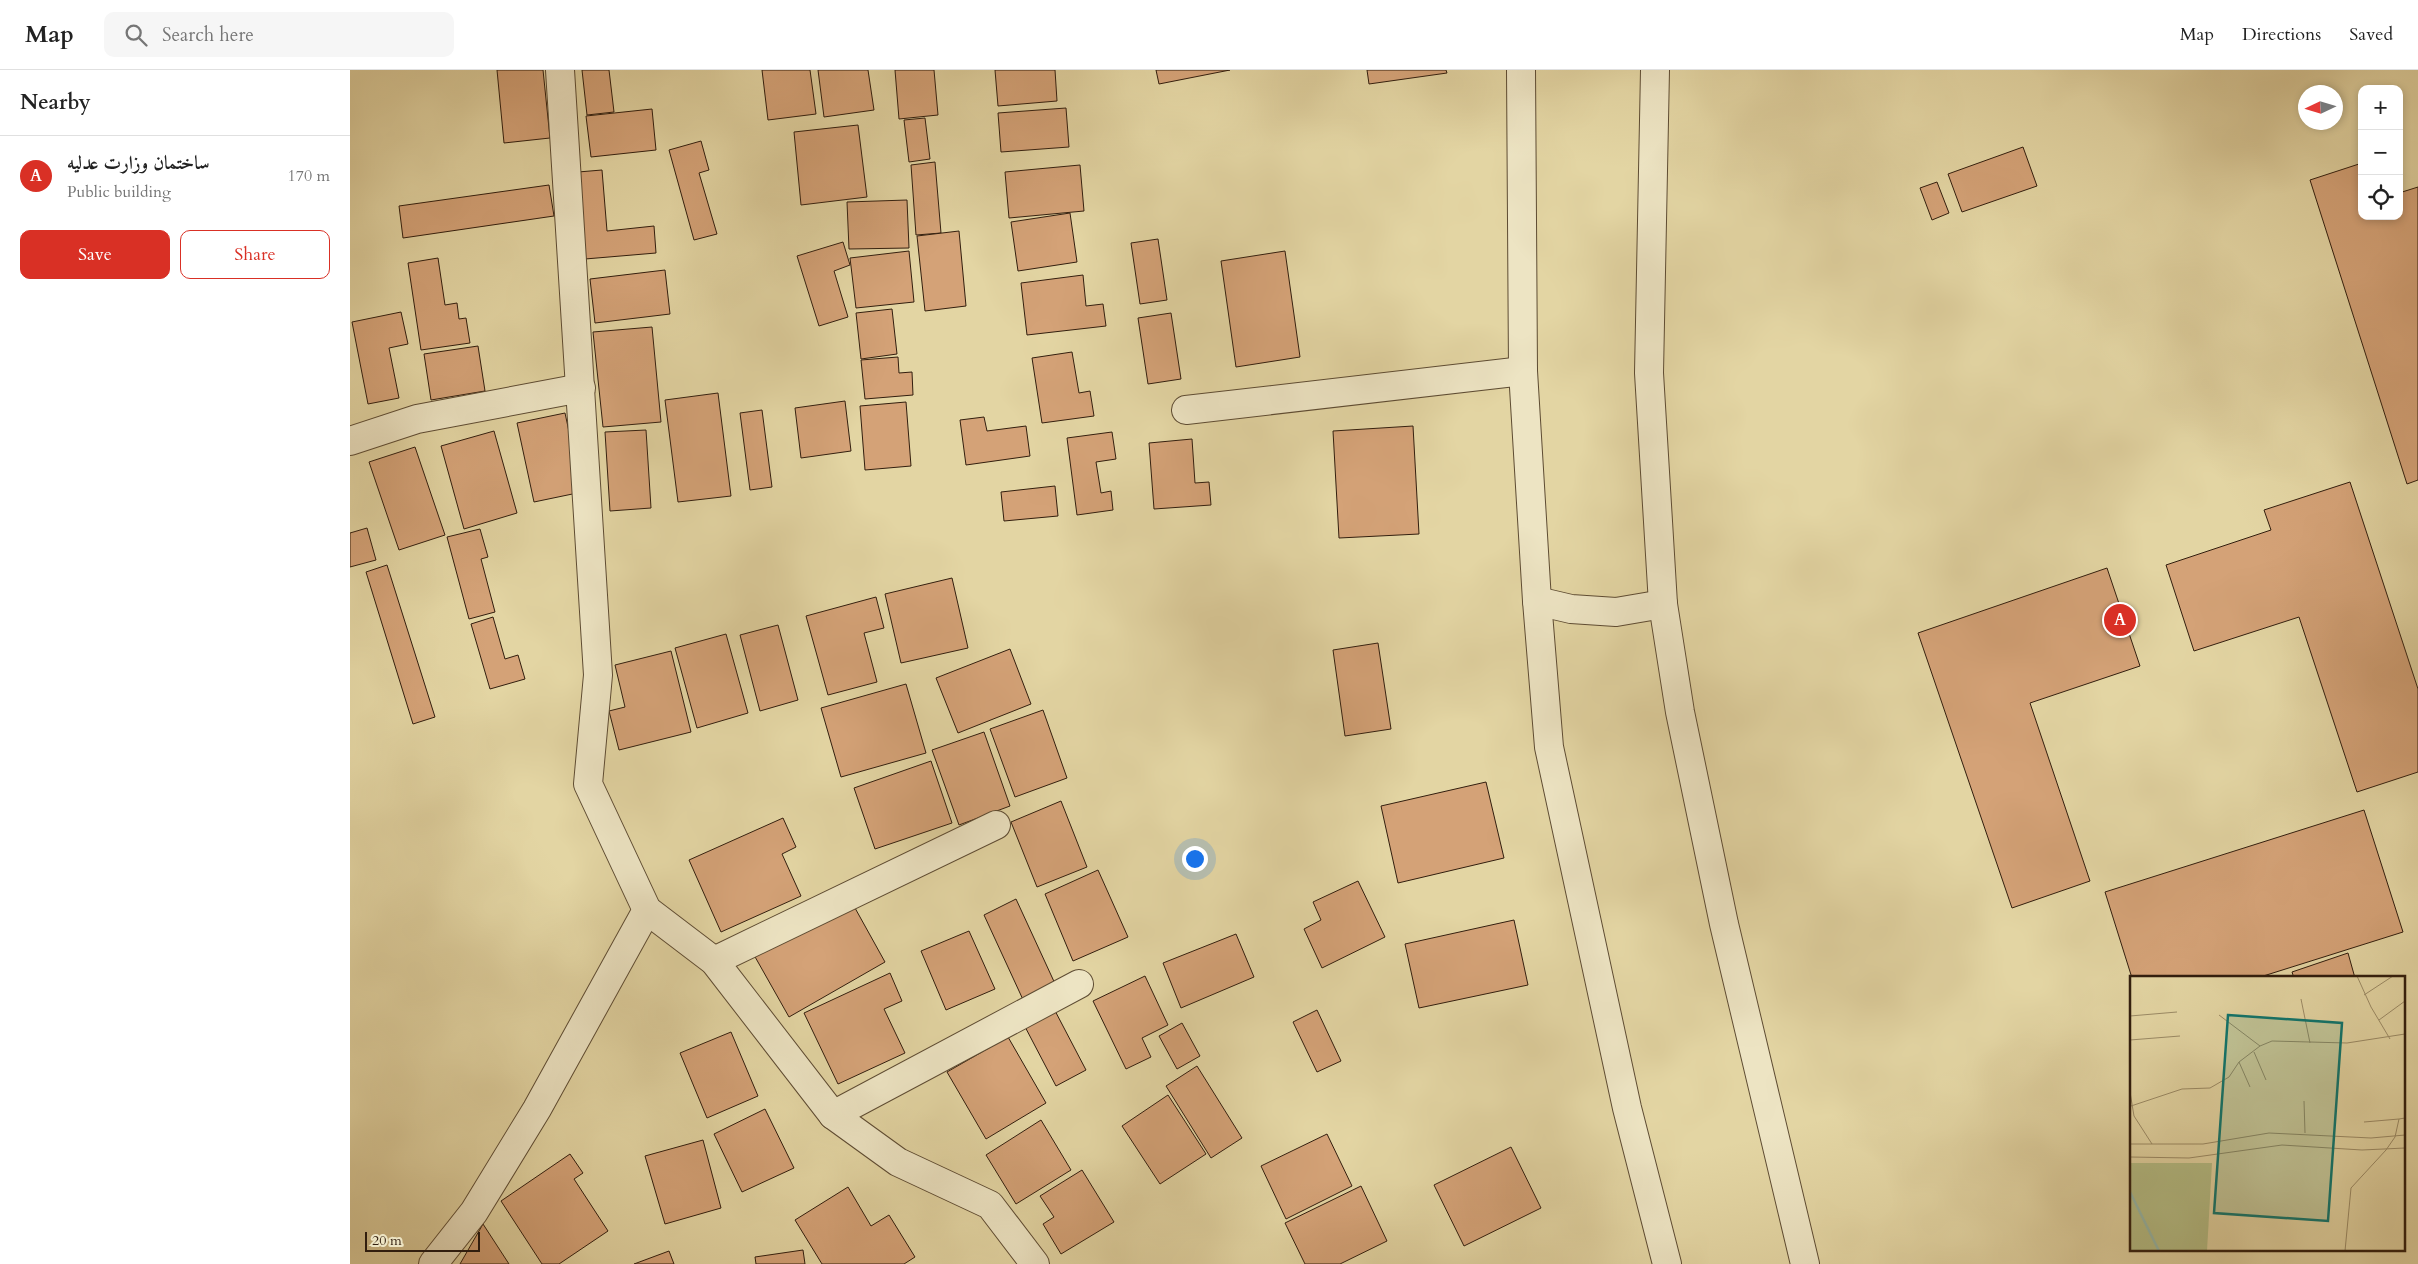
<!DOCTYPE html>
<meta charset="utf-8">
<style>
:root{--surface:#fff;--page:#f6f6f6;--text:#222;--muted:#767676;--line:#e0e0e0;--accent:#d93025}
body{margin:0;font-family:Cardo,Amiri,serif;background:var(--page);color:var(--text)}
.controls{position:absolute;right:15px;top:15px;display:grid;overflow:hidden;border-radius:10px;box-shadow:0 2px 8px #0003}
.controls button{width:45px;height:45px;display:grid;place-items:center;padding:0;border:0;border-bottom:1px solid var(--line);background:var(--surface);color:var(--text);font:25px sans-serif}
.compass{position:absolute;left:1948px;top:15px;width:45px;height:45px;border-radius:50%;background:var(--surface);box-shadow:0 2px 8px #0003;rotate:266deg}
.scale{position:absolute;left:15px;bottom:12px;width:115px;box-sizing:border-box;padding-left:5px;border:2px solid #321e0e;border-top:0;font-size:14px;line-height:18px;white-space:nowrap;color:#321e0e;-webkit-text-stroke:4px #ede4c3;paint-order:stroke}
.you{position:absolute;left:844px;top:788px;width:18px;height:18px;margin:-12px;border:4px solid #fff;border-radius:50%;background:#1a73e8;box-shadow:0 0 0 8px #1a73e833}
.badge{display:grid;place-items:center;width:32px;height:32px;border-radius:50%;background:var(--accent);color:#fff;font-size:16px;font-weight:700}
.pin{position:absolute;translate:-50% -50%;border:2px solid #fff;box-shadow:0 1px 5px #0006}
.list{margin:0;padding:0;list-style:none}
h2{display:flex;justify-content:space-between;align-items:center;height:65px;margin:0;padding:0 20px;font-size:21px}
h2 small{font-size:16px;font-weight:400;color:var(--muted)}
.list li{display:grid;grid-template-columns:32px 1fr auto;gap:15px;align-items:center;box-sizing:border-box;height:80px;padding:0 20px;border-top:1px solid var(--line)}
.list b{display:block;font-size:19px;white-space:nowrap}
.list p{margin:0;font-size:16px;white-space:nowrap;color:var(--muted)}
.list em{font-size:16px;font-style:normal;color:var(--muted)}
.actions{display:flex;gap:10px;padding:15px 20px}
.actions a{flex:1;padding:11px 0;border:1px solid var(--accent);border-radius:10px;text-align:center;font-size:18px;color:var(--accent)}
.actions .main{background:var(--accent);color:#fff}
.icon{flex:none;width:28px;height:28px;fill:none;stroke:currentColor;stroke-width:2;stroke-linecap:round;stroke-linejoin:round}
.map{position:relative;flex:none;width:2068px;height:1194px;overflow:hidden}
header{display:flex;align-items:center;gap:30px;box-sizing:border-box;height:70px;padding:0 25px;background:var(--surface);border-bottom:1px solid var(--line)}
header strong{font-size:24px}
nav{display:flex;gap:28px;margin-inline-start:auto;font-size:18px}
.search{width:350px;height:45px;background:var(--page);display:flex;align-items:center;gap:12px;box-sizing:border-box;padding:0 18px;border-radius:10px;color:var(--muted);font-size:19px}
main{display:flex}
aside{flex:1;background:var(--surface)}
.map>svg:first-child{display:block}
.building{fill:#d4a277;stroke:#321e0e}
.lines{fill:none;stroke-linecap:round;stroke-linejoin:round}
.minor-casing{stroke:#5e4c33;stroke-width:30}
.tertiary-casing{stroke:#5e4c33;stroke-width:30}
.minor{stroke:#ede4c3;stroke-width:28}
.tertiary{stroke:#ede4c3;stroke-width:28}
.inset-river{fill:none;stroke:#95b8a9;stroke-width:2.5}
.inset-road{fill:none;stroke:#9c8c67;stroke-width:1}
.view{fill:#0f766e;fill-opacity:0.15;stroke:#0f766e;stroke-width:2.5}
.inset-edge{fill:none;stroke:#321e0e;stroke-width:2.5}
</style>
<header>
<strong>Map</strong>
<div class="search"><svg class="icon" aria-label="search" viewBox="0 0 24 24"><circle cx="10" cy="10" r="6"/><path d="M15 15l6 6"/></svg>Search here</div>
<nav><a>Map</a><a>Directions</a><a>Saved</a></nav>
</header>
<main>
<aside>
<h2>Nearby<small></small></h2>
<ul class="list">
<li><span class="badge">A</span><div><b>ساختمان وزارت عدلیه</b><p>Public building</p></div><em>170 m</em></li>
</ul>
<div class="actions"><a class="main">Save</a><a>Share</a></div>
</aside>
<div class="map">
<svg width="2068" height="1194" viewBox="0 0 2068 1194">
<rect width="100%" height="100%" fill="#e3d5a3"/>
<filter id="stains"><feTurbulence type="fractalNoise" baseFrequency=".004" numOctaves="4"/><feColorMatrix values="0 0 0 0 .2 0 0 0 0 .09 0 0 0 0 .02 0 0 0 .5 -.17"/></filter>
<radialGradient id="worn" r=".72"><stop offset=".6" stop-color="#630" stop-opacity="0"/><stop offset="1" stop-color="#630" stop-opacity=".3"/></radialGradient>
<g class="building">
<path d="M147 0H193L200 68 154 73Z"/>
<path d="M232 0H259L264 42 237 45Z"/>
<path d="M412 0H460L466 44 418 50Z"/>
<path d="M468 0H518L524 40 474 47Z"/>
<path d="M545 0H584L588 45 549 49Z"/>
<path d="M645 0H705L707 31 648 36Z"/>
<path d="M806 0H880L809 14Z"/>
<path d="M1017 0H1096L1097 3 1019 14Z"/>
<path d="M716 38 719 77 651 82 648 43Z"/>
<path d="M302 39 306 80 241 87 236 46Z"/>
<path d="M575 48 580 89 559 92 554 50Z"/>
<path d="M508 55 517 127 451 135 444 62Z"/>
<path d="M351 71 359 100 349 103 367 164 344 170 319 80Z"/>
<path d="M1673 77 1687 116 1612 142 1598 104Z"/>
<path d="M585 92 591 163 566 165 561 95Z"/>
<path d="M2012 93V146H2049V123L2068 117V410L2057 414 1960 110Z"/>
<path d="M730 95 734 141 659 148 655 102Z"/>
<path d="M252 100 257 161 304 156 306 183 235 189 228 102Z"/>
<path d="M1587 112 1599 143 1582 150 1570 118Z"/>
<path d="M199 115 204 146 53 168 49 136Z"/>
<path d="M557 130 559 178 499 179 497 132Z"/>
<path d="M720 143 727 192 668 201 661 152Z"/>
<path d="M609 161 616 236 575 241 567 166Z"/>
<path d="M808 169 817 230 790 234 781 173Z"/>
<path d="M493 172 500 195 484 201 498 247 469 256 447 186Z"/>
<path d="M559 181 564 232 506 238 500 188Z"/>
<path d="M935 181 950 287 886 297 871 191Z"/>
<path d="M88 188 95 235 107 233 109 249 116 248 120 273 71 280 58 193Z"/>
<path d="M315 200 320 244 245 253 240 209Z"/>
<path d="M733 205 736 236 753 234 756 256 677 265 671 213Z"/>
<path d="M542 239 547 284 511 289 506 243Z"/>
<path d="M51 242 58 274 39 278 49 328 18 334 2 252Z"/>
<path d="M821 243 831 309 798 314 788 248Z"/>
<path d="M302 257 311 352 253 357 243 262Z"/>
<path d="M128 276 135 321 81 330 74 284Z"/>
<path d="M722 282 729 323 740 321 744 346 692 353 682 288Z"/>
<path d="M548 287 549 303 562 302 563 325 515 329 511 290Z"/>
<path d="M368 323 381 426 328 432 315 330Z"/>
<path d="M495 331 501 381 451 388 445 338Z"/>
<path d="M556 332 561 396 515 400 510 336Z"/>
<path d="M412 340 422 417 400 420 390 343Z"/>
<path d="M215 343 232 422 184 432 167 353Z"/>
<path d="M634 347 637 361 676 356 680 386 616 395 610 350Z"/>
<path d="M1063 356 1069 464 989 468 983 361Z"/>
<path d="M296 360 301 438 260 441 255 362Z"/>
<path d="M144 361 167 443 114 459 91 376Z"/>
<path d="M762 362 766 389 746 392 751 423 761 421 763 440 727 445 717 368Z"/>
<path d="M842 369 845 413 859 412 861 435 804 439 799 373Z"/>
<path d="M65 377 95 465 49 480 19 392Z"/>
<path d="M2000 412 2068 619V702L2007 722 1949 547 1844 581 1816 495 1921 460 1914 440Z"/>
<path d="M705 416 708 446 654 451 651 422Z"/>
<path d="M17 458 26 490 0 497V463Z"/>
<path d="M130 459 138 487 131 489 145 542 119 549 97 467Z"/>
<path d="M37 495 85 647 63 654 16 502Z"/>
<path d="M1757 498 1790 596 1680 633 1740 811 1662 838 1568 563Z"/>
<path d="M602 508 618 578 551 593 535 524Z"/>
<path d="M526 527 534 558 514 563 527 612 478 625 456 546Z"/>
<path d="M143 547 155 589 168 585 175 609 140 619 121 554Z"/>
<path d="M428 555 448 630 410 641 390 565Z"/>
<path d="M376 564 398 643 347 658 325 578Z"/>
<path d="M1028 573 1041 659 995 666 983 580Z"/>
<path d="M660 579 681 634 608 663 586 608Z"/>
<path d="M321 581 341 662 269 680 259 641 275 637 265 595Z"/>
<path d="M556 614 576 683 491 707 471 638Z"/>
<path d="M693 640 717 708 665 727 640 659Z"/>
<path d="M634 662 660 736 609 755 582 680Z"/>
<path d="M581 691 602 753 525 779 504 718Z"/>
<path d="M1136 712 1154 788 1048 813 1031 736Z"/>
<path d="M711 731 737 797 687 817 661 752Z"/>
<path d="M2014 740 2053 862 1907 908H1782L1755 822Z"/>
<path d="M433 748 446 777 432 784 451 826 371 862 339 790Z"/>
<path d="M748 800 778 867 723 891 695 824Z"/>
<path d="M1008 811 1035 867 972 898 954 859 971 850 963 832Z"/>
<path d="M500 829 535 892 439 947 404 885Z"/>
<path d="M666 829 707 918 675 934 634 845Z"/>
<path d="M1164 850 1178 915 1069 938 1055 874Z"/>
<path d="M619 861 645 919 596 940 571 881Z"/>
<path d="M886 864 904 907 831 938 813 893Z"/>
<path d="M1998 883 2005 908H1944L1942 902Z"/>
<path d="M540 903 552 931 534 939 555 983 488 1014 454 943Z"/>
<path d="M795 906 818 955 792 968 801 987 776 999 743 931Z"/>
<path d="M702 935 736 1000 706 1016 672 951Z"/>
<path d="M967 940 991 991 967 1002 943 952Z"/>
<path d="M832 953 850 986 827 999 809 966Z"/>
<path d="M381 962 408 1026 357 1048 330 983Z"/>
<path d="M658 967 696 1033 636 1069 597 1002Z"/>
<path d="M847 996 892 1068 861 1088 816 1016Z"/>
<path d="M818 1025 856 1084 810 1114 772 1056Z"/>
<path d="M415 1039 444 1098 392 1122 364 1064Z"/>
<path d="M691 1050 721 1100 666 1134 636 1085Z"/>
<path d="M977 1064 1002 1116 936 1149 911 1096Z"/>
<path d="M353 1070 371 1138 315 1154 295 1086Z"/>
<path d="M1161 1077 1191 1138 1114 1176 1084 1115Z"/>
<path d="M220 1084 233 1103 224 1109 258 1161 209 1194H192L151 1131Z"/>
<path d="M732 1100 764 1152 711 1184 693 1154 704 1147 690 1126Z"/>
<path d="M1011 1116 1037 1171 990 1194H955L935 1153Z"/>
<path d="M498 1117 521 1156 539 1145 565 1187 554 1194H472L445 1150Z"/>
<path d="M133 1154 159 1194H110Z"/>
<path d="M453 1180 455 1194H406L405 1187Z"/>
<path d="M319 1181 324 1194H284Z"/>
</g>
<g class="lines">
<g class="minor-casing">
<g id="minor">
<path d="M210 0 248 605 238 714 297 840 364 891 483 1045 548 1092 640 1135 685 1194"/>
<path d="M836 340 1173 301"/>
<path d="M0 371 67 349 231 318"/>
<path d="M364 891 646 755"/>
<path d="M483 1045 729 914"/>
<path d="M83 1194 124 1142 187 1039 297 840"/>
</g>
</g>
<g class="tertiary-casing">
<g id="tertiary">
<path d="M1171 0 1173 301 1187 531 1199 677 1277 1038 1317 1194"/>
<path d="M1305 0 1299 303 1313 534 1330 642 1374 854 1455 1194"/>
<path d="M1187 531 1221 539 1266 542 1313 534"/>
</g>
</g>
<use href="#minor" class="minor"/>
<use href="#tertiary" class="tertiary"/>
</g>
<g transform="translate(1780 906)">
<rect width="275" height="275" fill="#e3d5a3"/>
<path d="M0 187H82L77 275H0Z" fill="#b4bd85"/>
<path class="inset-river" d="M0 216 29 275"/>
<path class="inset-road" d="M227 0 241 31 260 63M234 19 263 0M171 23 180 67M89 39 130 70M0 40 47 36M249 44 275 25M0 64 50 60M124 76 136 104M109 86 120 111M0 116 4 140 22 168M174 125 175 157M1 130 52 113 80 112 99 101 109 86 130 70 142 65 217 67 275 58M234 146 269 143M0 168H73L139 157 241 162 275 159M0 181 59 182 152 169 232 174 275 172M215 275 221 212 256 174 265 161 269 143 275 142"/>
<path class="view" d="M98 39 212 47 198 245 84 237Z"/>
<rect width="275" height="275" class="inset-edge"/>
</g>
<rect width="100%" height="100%" filter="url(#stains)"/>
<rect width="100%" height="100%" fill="url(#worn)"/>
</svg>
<div class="controls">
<button>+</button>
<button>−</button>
<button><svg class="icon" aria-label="locate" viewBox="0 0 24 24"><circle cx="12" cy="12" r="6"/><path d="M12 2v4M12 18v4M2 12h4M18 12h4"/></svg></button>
</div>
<svg class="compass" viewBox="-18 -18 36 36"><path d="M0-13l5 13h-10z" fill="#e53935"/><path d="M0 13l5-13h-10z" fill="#767676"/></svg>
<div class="scale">20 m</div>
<div class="you"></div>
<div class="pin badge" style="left:1770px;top:550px">A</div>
</div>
</main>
